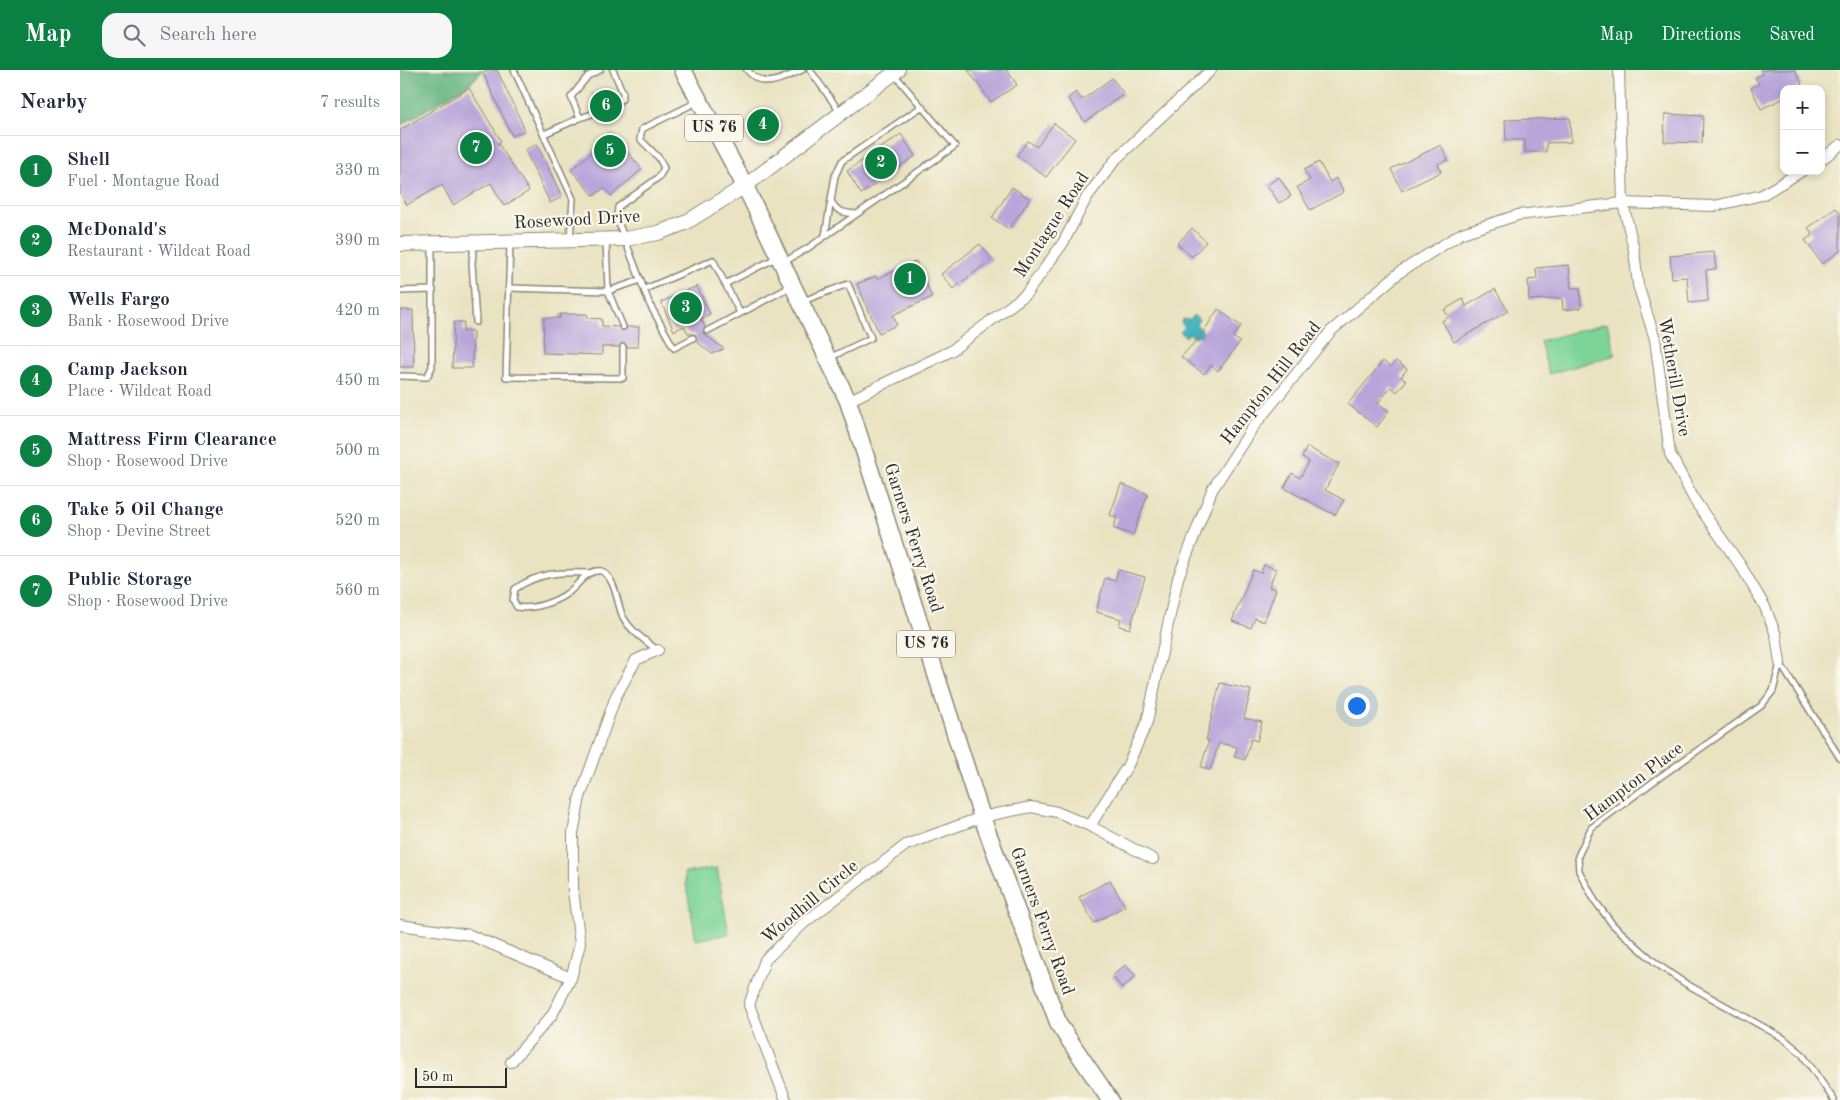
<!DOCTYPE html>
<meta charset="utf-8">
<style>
:root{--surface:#fff;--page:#f6f6f7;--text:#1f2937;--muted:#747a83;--line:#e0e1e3;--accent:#0b8043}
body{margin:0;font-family:"Old Standard TT",serif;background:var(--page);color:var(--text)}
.controls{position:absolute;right:15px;top:15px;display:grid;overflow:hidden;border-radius:10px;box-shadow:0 2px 8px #0003}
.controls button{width:45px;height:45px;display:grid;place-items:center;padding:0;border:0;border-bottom:1px solid var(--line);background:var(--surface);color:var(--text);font:25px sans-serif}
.scale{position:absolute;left:15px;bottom:12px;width:92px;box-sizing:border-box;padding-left:5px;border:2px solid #2b2b2b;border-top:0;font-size:14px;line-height:18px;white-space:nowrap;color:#2b2b2b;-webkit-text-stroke:4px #fbf7ec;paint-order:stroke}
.you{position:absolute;left:956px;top:635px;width:18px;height:18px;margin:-12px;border:4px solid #fff;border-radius:50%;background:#1a73e8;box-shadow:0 0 0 8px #1a73e833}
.badge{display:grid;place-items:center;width:32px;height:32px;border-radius:50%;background:var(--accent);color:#fff;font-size:16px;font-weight:700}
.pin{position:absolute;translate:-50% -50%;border:2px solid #fff;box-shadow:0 1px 5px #0006}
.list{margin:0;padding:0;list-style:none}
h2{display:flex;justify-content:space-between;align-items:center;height:65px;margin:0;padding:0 20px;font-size:21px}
h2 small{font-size:16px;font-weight:400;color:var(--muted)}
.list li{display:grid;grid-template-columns:32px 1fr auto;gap:15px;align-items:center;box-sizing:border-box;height:70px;padding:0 20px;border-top:1px solid var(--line)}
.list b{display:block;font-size:19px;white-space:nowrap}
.list p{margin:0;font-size:16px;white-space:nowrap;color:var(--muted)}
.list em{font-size:16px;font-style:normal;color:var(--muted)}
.icon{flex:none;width:28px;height:28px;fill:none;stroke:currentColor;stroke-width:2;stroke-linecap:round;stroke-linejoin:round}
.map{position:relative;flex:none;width:1440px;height:1030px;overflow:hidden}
header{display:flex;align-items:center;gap:30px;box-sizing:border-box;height:70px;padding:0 25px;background:var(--accent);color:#fff}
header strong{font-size:24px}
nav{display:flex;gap:28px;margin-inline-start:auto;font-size:18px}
.search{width:350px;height:45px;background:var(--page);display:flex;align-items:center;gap:12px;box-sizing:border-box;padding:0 18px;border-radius:15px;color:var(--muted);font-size:19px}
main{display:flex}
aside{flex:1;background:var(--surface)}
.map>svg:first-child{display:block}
.green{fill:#7dd499;stroke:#548062}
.forest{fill:#66b681;stroke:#487056}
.water{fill:#45b4be;stroke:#387074}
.building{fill:#b8a5da}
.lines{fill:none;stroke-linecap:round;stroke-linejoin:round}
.service-casing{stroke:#8a8776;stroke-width:8}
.minor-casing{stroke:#8a8776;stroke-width:12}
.secondary-casing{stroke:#8a8776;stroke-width:16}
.primary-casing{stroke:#8a8776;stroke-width:19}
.service{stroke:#fff;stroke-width:5}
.minor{stroke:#fff;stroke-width:10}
.secondary{stroke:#fff;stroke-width:14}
.primary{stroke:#fff;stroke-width:16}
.labels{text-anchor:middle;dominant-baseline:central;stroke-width:4.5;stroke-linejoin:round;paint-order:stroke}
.shield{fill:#fbf7ec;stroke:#696865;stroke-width:1}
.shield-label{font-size:16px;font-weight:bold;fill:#2b2b2b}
.street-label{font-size:18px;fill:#2b2b2b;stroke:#fbf7ec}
</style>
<header>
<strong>Map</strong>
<div class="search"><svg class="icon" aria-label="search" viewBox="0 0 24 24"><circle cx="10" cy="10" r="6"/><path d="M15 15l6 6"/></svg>Search here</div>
<nav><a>Map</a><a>Directions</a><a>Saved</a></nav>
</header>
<main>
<aside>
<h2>Nearby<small>7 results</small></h2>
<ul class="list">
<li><span class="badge">1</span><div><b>Shell</b><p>Fuel · Montague Road</p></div><em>330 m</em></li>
<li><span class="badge">2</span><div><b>McDonald's</b><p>Restaurant · Wildcat Road</p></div><em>390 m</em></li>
<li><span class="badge">3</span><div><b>Wells Fargo</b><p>Bank · Rosewood Drive</p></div><em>420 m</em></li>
<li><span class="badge">4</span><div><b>Camp Jackson</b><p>Place · Wildcat Road</p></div><em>450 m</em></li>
<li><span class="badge">5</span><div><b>Mattress Firm Clearance</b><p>Shop · Rosewood Drive</p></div><em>500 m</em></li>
<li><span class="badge">6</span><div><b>Take 5 Oil Change</b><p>Shop · Devine Street</p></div><em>520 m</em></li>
<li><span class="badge">7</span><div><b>Public Storage</b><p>Shop · Rosewood Drive</p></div><em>560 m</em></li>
</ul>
</aside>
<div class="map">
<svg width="1440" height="1030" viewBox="0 0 1440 1030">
<rect width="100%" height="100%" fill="#fbf7ec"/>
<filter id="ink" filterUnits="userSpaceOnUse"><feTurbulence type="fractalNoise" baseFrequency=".02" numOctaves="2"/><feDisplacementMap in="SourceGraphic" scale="10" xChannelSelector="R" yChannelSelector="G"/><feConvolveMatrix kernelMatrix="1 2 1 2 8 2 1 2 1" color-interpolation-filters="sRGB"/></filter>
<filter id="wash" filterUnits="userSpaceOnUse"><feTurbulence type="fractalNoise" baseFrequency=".0096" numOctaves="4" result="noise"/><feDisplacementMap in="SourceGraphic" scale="20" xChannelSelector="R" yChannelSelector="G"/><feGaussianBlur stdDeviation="1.12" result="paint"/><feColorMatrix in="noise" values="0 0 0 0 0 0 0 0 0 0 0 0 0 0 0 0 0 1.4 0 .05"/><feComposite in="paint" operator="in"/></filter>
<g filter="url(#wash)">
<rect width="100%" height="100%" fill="#e9e3c1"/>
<g class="green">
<path d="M1207 253 1215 285 1149 304 1140 271Z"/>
<path d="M317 798 329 864 296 870 284 803Z"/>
</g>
<path class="forest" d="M0 0H83L72 12 0 56Z"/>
<path class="water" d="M794 245 799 250 796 254 803 262 800 267 797 265 795 268 789 263 786 267 780 262 785 257 781 253 783 249 790 250Z"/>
<g id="blocks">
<g class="building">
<path d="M89 0H97L125 60 112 66 83 3Z"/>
<path d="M568 0H607L617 15 591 32Z"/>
<path d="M1360 0H1395L1402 14 1392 19H1384V28L1361 39 1351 18 1359 14 1355 8 1362 4Z"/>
<path d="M712 8 724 24 685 52 668 28 676 22 682 30Z"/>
<path d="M69 18 101 71 98 73 129 121 104 136 91 113 53 135 42 115 7 135 0 123V60Z"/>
<path d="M204 18 212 30 210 36 216 38 219 45 206 53 203 45 205 39 198 37 191 24Z"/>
<path d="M1265 44 1303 46 1302 73 1264 72Z"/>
<path d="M1170 48 1171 72 1146 73V82H1125V70H1106L1105 50Z"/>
<path d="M654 53 675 69 646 107 617 85 628 71 637 77Z"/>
<path d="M212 64 242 99 211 126 204 118 194 126 171 100Z"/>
<path d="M501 64 515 86 461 124 447 101Z"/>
<path d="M137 74 162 127 150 133 125 80Z"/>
<path d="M1041 75 1048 90 1038 94 1041 102 1002 121 991 99Z"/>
<path d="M919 92 930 112 936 108 944 122 910 140 897 117 910 110 904 100Z"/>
<path d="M879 107 891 126 879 133 867 115Z"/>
<path d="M612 117 630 129 609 159 592 148Z"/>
<path d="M1436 138 1440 143V181L1422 194 1405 170 1413 165 1408 158Z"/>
<path d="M792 158 806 172 792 187 777 174Z"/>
<path d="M580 174 592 189 553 219 541 204Z"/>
<path d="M1314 182 1316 199 1306 200 1308 231 1289 233 1287 207 1272 208 1270 186Z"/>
<path d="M516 191 532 227 493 245 497 255 479 263 457 214 476 206 477 209Z"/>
<path d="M1169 195 1171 218H1180L1181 238 1163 240 1162 228 1129 230 1128 210 1137 209 1136 198Z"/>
<path d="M297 216 310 244 301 249 305 257 303 263 324 279 312 284 296 271V265L288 263 284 256 274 261 261 232Z"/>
<path d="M1095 219 1108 241 1054 272 1042 251 1049 247 1044 240 1063 229 1066 236Z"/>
<path d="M818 239 841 256 833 267 840 272 818 301 811 295 804 304 781 287 802 264Z"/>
<path d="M0 240H13L14 297H0Z"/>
<path d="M160 244H187L188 248 202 249V256L218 257 222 261 227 257H239L238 277H227L223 273 219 277H202V285L143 283 144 248H160Z"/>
<path d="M54 252H64L63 261H73L72 298H52Z"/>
<path d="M983 291 991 297 996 291 1007 299 1001 307 1006 311 997 322 991 317 978 333 989 341 977 357 948 334Z"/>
<path d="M907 377 939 394 925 420 944 430 935 445 884 418 892 403 900 408 909 391 902 387Z"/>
<path d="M721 414 748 424 733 465 713 458 717 448 710 445Z"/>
<path d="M864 495 876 499 869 517 876 519 864 552 855 548 851 558 832 551 853 500 861 503Z"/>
<path d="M718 500 745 507 730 559 719 556 721 549 696 542 705 508 715 511Z"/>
<path d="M820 613 851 620 844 648 862 652 857 671 851 669 845 690 834 687 837 677 819 673 810 700 801 697 809 670H806Z"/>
<path d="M710 810 725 836 694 853 679 827Z"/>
<path d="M725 895 736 906 722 918 712 906Z"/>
</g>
</g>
</g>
<g filter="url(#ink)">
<use href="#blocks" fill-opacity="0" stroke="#8a8776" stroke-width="1"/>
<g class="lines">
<g class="service-casing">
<g id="service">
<path d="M114 0 173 129 170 169"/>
<path d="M213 0 223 23 222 29 214 34"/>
<path d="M347 0C365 21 381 9 402 0"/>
<path d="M410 0 440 42"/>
<path d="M180 48 201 41"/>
<path d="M144 64 180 48 171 27 188 6 200 0"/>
<path d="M431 130C435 142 445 143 456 144"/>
<path d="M425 166 435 106 442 91 521 37"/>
<path d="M206 170 208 221 223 257"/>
<path d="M110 173 106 307 223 308V277"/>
<path d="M74 174 72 193 76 252"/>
<path d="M384 192 408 178 555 76 494 4"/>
<path d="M325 214 376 188"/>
<path d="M109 218 208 221 241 210"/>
<path d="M245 219 313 190 340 243"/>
<path d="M0 221 33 220"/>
<path d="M403 231 448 214 471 268 429 288"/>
<path d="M307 261 390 217"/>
<path d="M293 268 274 278 250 235 217 149 218 137 259 107 264 98 259 88 240 69 242 59 297 32"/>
<path d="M0 306 27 307 32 297V174"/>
<path d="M189 503C161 502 139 502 115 519L113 530 117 537C133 540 156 532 169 522 180 513 187 499 202 501 217 511 216 532 223 547 231 562 245 570 257 580"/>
<path d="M1434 1030 1402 984 1383 968 1283 912 1257 894 1213 855 1195 831 1179 801 1178 786 1191 758 1257 709 1361 636 1373 621 1380 593 1440 688"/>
</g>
</g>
<g class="minor-casing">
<g id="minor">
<path d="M1219 0 1223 133 1234 180 1238 215 1255 269 1270 384 1295 431 1341 496 1365 537 1376 565 1380 593"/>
<path d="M1421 90 1440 75"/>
<path d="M448 331 551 281 626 224 663 173 687 127 716 89 811 0"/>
<path d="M690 756 753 789"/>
<path d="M0 855 70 865 171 908"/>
<path d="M111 992 152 945 171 908 180 874 173 821V763L180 727 216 626 236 590 258 580"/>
<path d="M386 1030 349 935 365 890 404 853 506 775 582 747 631 737 657 742 690 756 728 695 747 652 778 508 812 420 853 357 931 261 1000 202 1062 163 1118 145 1223 133 1314 136 1362 125 1402 101"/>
</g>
</g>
<g class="secondary-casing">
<path id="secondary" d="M0 174 225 169 258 163 285 153 345 116 498 0"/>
</g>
<g class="primary-casing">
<path id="primary" d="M283 0 345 116 448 331 582 747 659 955 710 1030"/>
</g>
<use href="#service" class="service"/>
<use href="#minor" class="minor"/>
<use href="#secondary" class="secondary"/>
<use href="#primary" class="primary"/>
</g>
</g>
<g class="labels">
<g class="shield">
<rect x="285" y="44.5" width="58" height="27" rx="4"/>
<rect x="497" y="560.5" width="58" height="27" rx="4"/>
</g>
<g class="shield-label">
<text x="314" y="58">US 76</text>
<text x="526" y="574">US 76</text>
</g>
<g class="street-label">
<text transform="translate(177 150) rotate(-3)">Rosewood Drive</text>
<text transform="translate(652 155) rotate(-57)">Montague Road</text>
<text transform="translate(1274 307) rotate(80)">Wetherill Drive</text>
<text transform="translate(871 313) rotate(-52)">Hampton Hill Road</text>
<text transform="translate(513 468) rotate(72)">Garners Ferry Road</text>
<text transform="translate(1234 712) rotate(-37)">Hampton Place</text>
<text transform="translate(410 832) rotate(-40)">Woodhill Circle</text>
<text transform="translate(642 851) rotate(70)">Garners Ferry Road</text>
</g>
</g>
</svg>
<div class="controls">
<button>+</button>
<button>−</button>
</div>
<div class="scale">50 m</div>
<div class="you"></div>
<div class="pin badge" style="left:510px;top:209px">1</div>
<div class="pin badge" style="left:481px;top:93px">2</div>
<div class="pin badge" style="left:286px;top:238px">3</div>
<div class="pin badge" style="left:363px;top:55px">4</div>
<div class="pin badge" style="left:210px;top:81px">5</div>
<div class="pin badge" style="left:206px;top:36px">6</div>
<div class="pin badge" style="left:76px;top:78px">7</div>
</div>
</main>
